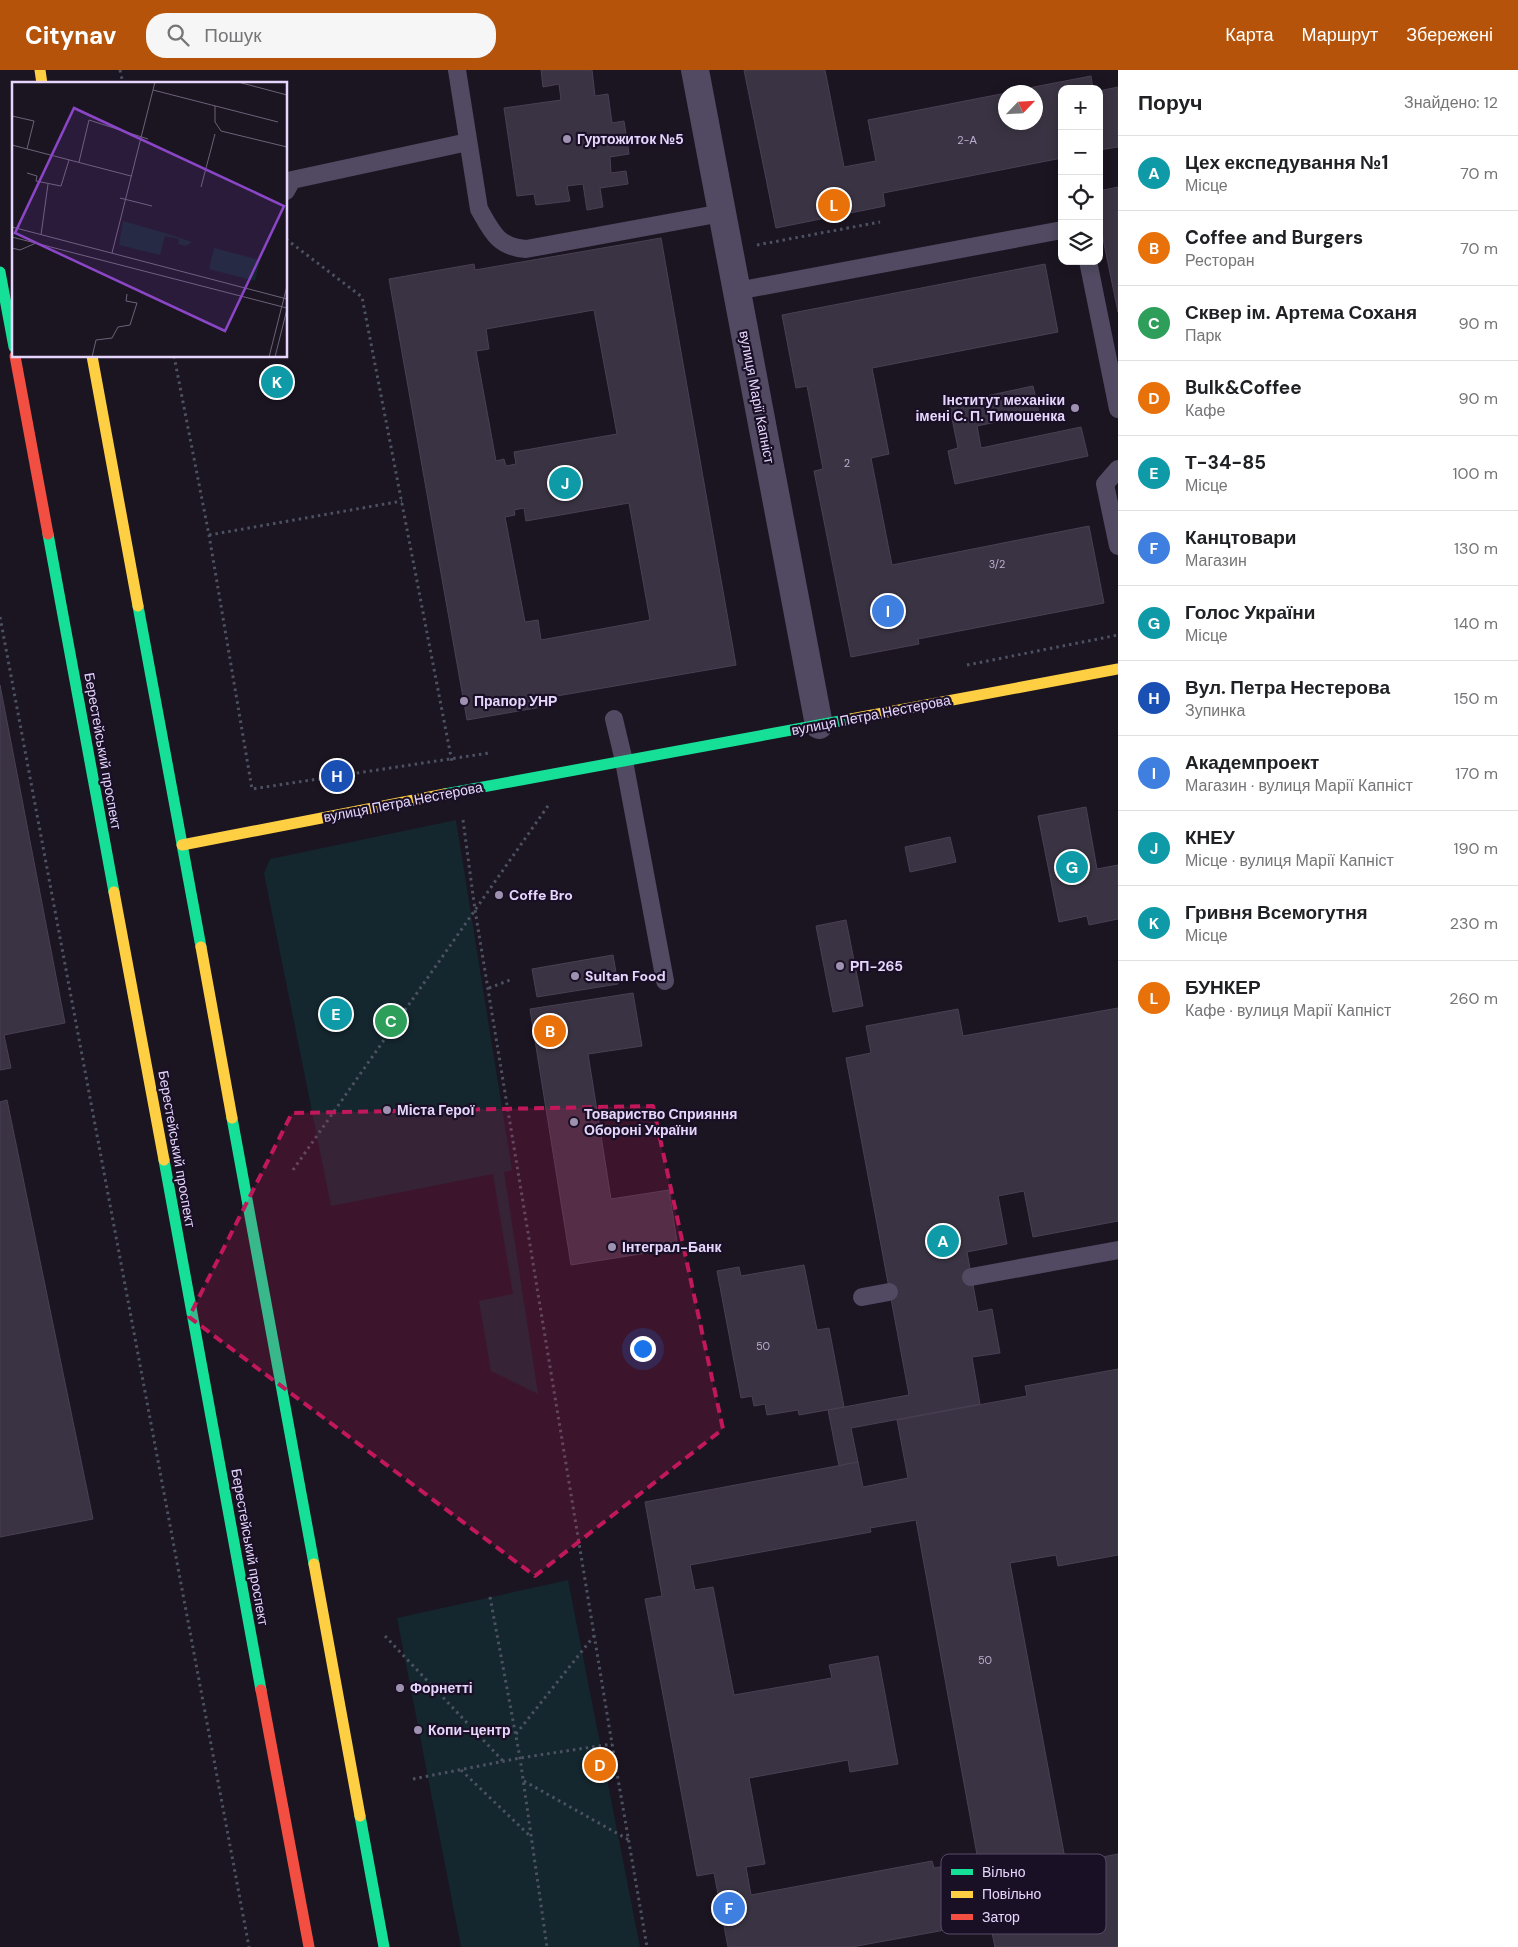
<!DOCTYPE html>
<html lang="uk">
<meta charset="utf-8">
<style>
:root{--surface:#fff;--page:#f6f6f6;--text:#202124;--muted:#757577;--line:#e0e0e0;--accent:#b45309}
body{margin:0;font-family:"DM Sans",sans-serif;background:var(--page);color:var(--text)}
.controls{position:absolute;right:15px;top:15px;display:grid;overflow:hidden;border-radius:10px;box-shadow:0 2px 12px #0003}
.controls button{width:45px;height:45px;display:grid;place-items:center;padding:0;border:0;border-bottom:1px solid var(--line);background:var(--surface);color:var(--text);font:25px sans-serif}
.compass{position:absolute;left:998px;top:15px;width:45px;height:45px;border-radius:50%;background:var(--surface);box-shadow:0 2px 12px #0003;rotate:65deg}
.you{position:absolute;left:642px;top:1278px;width:18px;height:18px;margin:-12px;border:4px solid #fff;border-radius:50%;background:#1a73e8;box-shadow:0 0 0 8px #1a73e833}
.badge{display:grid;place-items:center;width:32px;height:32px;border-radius:50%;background:var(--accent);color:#fff;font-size:16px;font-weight:700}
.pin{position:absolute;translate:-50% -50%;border:2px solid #fff;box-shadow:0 1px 5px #0006}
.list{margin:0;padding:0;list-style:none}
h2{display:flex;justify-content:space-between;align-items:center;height:65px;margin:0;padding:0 20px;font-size:21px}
h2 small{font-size:16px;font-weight:400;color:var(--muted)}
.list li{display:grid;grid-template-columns:32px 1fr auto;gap:15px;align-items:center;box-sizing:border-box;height:75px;padding:0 20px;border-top:1px solid var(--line)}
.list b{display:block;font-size:19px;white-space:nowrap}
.list p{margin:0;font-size:16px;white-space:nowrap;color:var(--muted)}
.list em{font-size:16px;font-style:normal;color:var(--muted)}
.icon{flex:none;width:28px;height:28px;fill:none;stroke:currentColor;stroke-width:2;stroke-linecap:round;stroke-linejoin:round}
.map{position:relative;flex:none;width:1118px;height:1877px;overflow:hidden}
header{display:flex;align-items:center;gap:30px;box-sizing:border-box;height:70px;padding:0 25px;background:var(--accent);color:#fff}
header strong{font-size:24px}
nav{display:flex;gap:28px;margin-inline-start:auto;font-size:18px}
.search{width:350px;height:45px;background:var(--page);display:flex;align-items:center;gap:12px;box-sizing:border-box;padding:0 18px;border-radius:20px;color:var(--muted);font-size:19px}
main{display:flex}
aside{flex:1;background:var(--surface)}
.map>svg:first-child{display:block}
.green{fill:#14262e}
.building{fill:#3a3343;stroke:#494054;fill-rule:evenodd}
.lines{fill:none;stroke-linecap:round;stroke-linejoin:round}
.path{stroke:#4d5263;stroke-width:3;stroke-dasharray:2.5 4;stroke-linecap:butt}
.lane{stroke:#514a62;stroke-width:18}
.street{stroke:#514a62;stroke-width:28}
.fast{stroke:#16e098;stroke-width:11}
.slow{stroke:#ffcf43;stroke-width:11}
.jam{stroke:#f24e42;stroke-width:11}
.marked{fill:#c2185b;fill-opacity:0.2;stroke:#c2185b;stroke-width:4;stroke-dasharray:10 6;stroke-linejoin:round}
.poi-dot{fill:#9f92b1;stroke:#1a1026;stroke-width:2}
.labels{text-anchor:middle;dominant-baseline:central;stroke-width:4.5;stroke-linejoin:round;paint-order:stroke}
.number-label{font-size:11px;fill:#bbadcf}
.poi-label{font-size:14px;font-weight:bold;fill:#e6d6fe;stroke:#1a1026;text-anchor:start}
.street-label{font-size:14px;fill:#e6d6fe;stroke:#1a1026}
.inset-road{fill:none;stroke:#6c6279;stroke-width:1}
.view{fill:#8b46c8;fill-opacity:0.15;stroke:#8b46c8;stroke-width:2.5}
.inset-edge{fill:none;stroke:#e6d6fe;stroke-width:2.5}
.key{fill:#1a1026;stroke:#574b67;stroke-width:1}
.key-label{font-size:14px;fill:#e6d6fe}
</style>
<header>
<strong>Citynav</strong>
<div class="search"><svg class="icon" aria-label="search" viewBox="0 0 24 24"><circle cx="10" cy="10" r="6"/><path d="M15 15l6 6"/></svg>Пошук</div>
<nav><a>Карта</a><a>Маршрут</a><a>Збережені</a></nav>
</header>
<main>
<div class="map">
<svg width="1118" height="1877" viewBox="0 0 1118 1877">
<rect width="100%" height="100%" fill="#1b1521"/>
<g class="green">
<path d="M456 750 512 1100 504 1102 538 1324 491 1301 479 1231 513 1224 493 1104 331 1136 264 803 270 789Z"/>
<path d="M568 1510 640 1877H461L397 1548Z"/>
</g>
<g class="building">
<path d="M541 0H592L595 26 608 24 612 53 624 51 629 84 610 87 611 103 626 101 628 114 600 118 603 137 587 140 583 114 567 116 570 131 536 135 534 124 517 126 504 38 561 30 559 14 543 17Z"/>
<path d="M744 0H825L844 97 876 91 868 50 1006 23V52H1036V22H1008L1091 6 1093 19H1062V88L883 123 885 136 776 158Z"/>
<path d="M1118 17V77L1099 80V21Z"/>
<path d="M1118 117V242L1099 149V121Z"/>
<path d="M661 168 736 595 551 627 553 635 467 650 389 209 474 194 475 200ZM594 240 617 364 514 382 516 394 506 396 504 389 496 391 476 281 489 279 486 259ZM629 433 650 550 541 570 538 550 525 552 505 447 515 445 514 440 524 438 526 451Z"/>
<path d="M1045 194 1058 262 872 298 889 384 871 388 892 495 1089 456 1104 533 918 569 919 574 851 587 814 401 823 399 807 316 796 318 782 245Z"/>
<path d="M1033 316 1039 343 977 356 981 378 1081 357 1088 386 955 414 948 381 958 378 949 334Z"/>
<path d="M0 615 65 953 4 965 11 998 0 1000Z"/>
<path d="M1086 737 1097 799 1118 795V849L1089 855 1087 846 1059 852 1038 746Z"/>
<path d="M950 767 956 792 910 802 905 777Z"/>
<path d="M846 850 863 936 833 942 816 856Z"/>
<path d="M613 885 618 914 537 927 532 899Z"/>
<path d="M633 923 642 976 588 984 611 1129 669 1120 678 1178 571 1195 530 939Z"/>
<path d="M1118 938V1151L1033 1167 1024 1121 998 1126 1007 1174 967 1182 978 1242 992 1239 1000 1283 972 1287 980 1334 851 1358 858 1392 839 1396 828 1340 909 1325 846 988 871 983 866 956 958 939 963 966Z"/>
<path d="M7 1030 93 1449 0 1467V1032Z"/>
<path d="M804 1195 817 1260 829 1258 844 1337 799 1345 798 1340 767 1345 765 1334 754 1336 752 1326 741 1328 717 1201 739 1197 741 1206Z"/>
<path d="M1118 1299V1485L1058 1496 1056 1485 1010 1493 1066 1794 1118 1784V1877H995L986 1834 941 1842 945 1860 852 1877H728L714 1803 697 1806 645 1529 662 1526 645 1432 858 1392 863 1417 908 1408 897 1350 1027 1326 1025 1316ZM916 1450 978 1790 934 1798 932 1791 751 1825 746 1797 765 1794 749 1708 848 1690 850 1702 898 1694 878 1586 829 1595 832 1608 734 1625 713 1517 695 1520 690 1495 871 1462 870 1458Z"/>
<path d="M608 1683 613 1703 591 1707 587 1687Z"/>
</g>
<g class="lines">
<g class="path">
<path d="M120 0 123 14"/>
<path d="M286 169 362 227 452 692"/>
<path d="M757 175 880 152"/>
<path d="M174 286 209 465 252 719 489 683"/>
<path d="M209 465 402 431"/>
<path d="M0 547 249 1877"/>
<path d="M967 595 1118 565"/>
<path d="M463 750 475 840 612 1674 647 1877"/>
<path d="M489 918 510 910"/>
<path d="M293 1100 550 733"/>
<path d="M490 1527 520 1688 547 1877"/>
<path d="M385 1566 504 1692"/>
<path d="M516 1664 594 1566"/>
<path d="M461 1700 531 1767"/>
<path d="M413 1709 520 1688 612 1674"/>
<path d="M524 1711 629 1770"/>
</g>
<g class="lane">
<path d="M457 0 479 139C492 162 498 177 526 179L722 143"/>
<path d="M286 121 292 110 468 72"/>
<path d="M1088 191 1118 339"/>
<path d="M737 221 1062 160"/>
<path d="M1118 399 1105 414 1118 476"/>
<path d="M614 649 624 691 665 911"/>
<path d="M971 1207 1118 1180"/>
<path d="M862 1227 889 1222"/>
</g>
<path class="street" d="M695 0 819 655"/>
<g class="fast">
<path d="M0 202 14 277"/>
<path d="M48 464 114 822"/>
<path d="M138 536 201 877"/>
<path d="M445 724 851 649"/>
<path d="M232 1048 314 1494"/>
<path d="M164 1090 261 1620"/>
<path d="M360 1746 384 1877"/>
</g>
<g class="slow">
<path d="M40 0 42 14"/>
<path d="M92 286 138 536"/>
<path d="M851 649 1118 599"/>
<path d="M182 775 445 724"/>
<path d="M114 822 164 1090"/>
<path d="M201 877 232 1048"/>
<path d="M314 1494 360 1746"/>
</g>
<g class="jam">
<path d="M15 286 48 464"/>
<path d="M261 1620 309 1877"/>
</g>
</g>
<path class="marked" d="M653 1036 723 1359 535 1506 189 1247 292 1043Z"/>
<g class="poi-dot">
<circle cx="567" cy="69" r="5"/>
<circle cx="1075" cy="338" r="5"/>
<circle cx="464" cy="631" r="5"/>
<circle cx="499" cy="825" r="5"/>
<circle cx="840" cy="896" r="5"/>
<circle cx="575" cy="906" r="5"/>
<circle cx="387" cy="1040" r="5"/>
<circle cx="574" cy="1052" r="5"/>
<circle cx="612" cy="1177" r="5"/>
<circle cx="400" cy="1618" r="5"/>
<circle cx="418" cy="1660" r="5"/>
</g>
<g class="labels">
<g class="number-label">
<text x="967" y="70">2-А</text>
<text x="847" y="393">2</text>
<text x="997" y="494">3/2</text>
<text x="763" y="1276">50</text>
<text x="985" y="1590">50</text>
</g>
<g class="poi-label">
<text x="577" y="69">Гуртожиток №5</text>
<text x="1065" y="330" text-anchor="end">Інститут механіки<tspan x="1065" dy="16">імені С. П. Тимошенка</tspan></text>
<text x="474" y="631">Прапор УНР</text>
<text x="509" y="825">Coffe Bro</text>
<text x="850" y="896">РП-265</text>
<text x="585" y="906">Sultan Food</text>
<text x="397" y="1040">Міста Герої</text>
<text x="584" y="1044">Товариство Сприяння<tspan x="584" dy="16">Обороні України</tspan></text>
<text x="622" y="1177">Інтеграл-Банк</text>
<text x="410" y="1618">Форнетті</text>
<text x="428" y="1660">Копи-центр</text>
</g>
<g class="street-label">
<text transform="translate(757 327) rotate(79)">вулиця Марії Капніст</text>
<text transform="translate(871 645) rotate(-11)">вулиця Петра Нестерова</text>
<text transform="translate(103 681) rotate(80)">Берестейський проспект</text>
<text transform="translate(403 732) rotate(-11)">вулиця Петра Нестерова</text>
<text transform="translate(177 1079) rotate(80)">Берестейський проспект</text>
<text transform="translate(250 1477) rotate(80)">Берестейський проспект</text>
</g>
</g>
<g transform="translate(12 12)">
<rect width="275" height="275" fill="#1b1521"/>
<path d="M111 139 153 151 180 160 174 164 166 162 167 157 153 154 148 173 107 163ZM202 166 248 178 243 199 197 187Z" fill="#14262e"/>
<path class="inset-road" d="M226 0 275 13M141 8 266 40M203 24V40L209 49 275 65M0 34 22 39 15 67M0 63 119 94M67 80 77 38 136 57M15 91 25 94 24 99 49 104 57 78M189 105 203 52M108 116 140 124M0 145 275 217M29 153 36 102M0 155 275 226M0 166 8 168 24 161M100 171 143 0M80 275 84 258 100 256 106 245 118 243 125 221 114 219 115 212M257 275 275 204M263 275 275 227"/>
<path class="view" d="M62 26 272 124 213 249 3 151Z"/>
<rect width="275" height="275" class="inset-edge"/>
</g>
<rect x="941" y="1784" width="165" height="80" rx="8" class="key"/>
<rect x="951" y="1799" width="22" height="6" fill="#16e098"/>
<rect x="951" y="1821" width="22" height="7" fill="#ffcf43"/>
<rect x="951" y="1844" width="22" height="6" fill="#f24e42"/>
<g class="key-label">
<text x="982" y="1807">Вільно</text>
<text x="982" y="1829">Повільно</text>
<text x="982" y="1852">Затор</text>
</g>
</svg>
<div class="controls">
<button>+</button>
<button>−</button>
<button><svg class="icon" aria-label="locate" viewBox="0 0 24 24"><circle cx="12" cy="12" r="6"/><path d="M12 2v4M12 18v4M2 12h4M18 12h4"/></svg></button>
<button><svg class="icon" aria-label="layers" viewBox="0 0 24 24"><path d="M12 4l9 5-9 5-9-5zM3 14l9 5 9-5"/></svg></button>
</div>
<svg class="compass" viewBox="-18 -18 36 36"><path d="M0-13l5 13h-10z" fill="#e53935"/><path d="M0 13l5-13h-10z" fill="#757577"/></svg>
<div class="you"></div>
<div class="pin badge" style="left:943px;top:1171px;background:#0f9aa8">A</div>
<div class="pin badge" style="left:550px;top:961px;background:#e8710a">B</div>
<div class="pin badge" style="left:391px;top:951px;background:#2e9e5b">C</div>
<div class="pin badge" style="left:600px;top:1695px;background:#e8710a">D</div>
<div class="pin badge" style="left:336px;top:944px;background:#0f9aa8">E</div>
<div class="pin badge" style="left:729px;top:1838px;background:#3f7fe0">F</div>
<div class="pin badge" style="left:1072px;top:797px;background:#0f9aa8">G</div>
<div class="pin badge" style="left:337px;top:706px;background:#1a4fb4">H</div>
<div class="pin badge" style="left:888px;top:541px;background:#3f7fe0">I</div>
<div class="pin badge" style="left:565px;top:413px;background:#0f9aa8">J</div>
<div class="pin badge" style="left:277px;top:312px;background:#0f9aa8">K</div>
<div class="pin badge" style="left:834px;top:135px;background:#e8710a">L</div>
</div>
<aside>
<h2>Поруч<small>Знайдено: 12</small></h2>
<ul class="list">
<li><span class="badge" style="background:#0f9aa8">A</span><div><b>Цех експедування №1</b><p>Місце</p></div><em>70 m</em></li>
<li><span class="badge" style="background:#e8710a">B</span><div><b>Coffee and Burgers</b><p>Ресторан</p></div><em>70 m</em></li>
<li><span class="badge" style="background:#2e9e5b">C</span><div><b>Сквер ім. Артема Соханя</b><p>Парк</p></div><em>90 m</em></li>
<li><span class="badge" style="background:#e8710a">D</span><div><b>Bulk&amp;Coffee</b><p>Кафе</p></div><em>90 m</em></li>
<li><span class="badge" style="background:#0f9aa8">E</span><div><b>Т-34-85</b><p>Місце</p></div><em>100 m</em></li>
<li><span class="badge" style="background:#3f7fe0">F</span><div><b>Канцтовари</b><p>Магазин</p></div><em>130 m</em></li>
<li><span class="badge" style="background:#0f9aa8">G</span><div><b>Голос України</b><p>Місце</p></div><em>140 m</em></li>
<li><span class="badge" style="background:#1a4fb4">H</span><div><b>Вул. Петра Нестерова</b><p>Зупинка</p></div><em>150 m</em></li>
<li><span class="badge" style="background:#3f7fe0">I</span><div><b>Академпроект</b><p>Магазин · вулиця Марії Капніст</p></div><em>170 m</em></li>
<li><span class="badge" style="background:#0f9aa8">J</span><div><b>КНЕУ</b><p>Місце · вулиця Марії Капніст</p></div><em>190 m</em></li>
<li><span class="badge" style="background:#0f9aa8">K</span><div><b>Гривня Всемогутня</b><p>Місце</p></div><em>230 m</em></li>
<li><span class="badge" style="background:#e8710a">L</span><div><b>БУНКЕР</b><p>Кафе · вулиця Марії Капніст</p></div><em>260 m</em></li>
</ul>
</aside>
</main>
